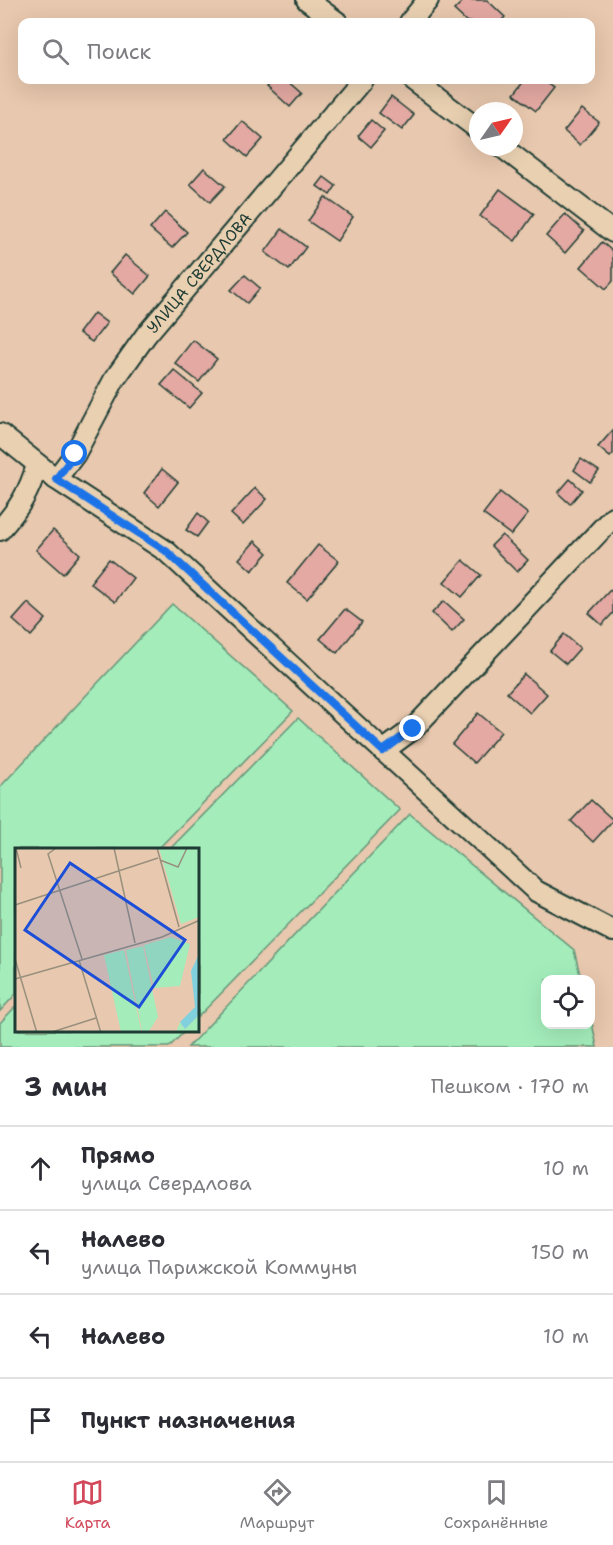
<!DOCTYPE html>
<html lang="ru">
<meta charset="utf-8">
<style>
:root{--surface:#fff;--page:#f2f2f3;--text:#2b2b33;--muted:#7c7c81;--line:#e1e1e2;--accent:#d1495b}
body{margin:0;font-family:"Shantell Sans",sans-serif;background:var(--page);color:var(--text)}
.controls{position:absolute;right:18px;bottom:18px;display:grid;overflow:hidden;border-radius:12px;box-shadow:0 6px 24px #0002}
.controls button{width:54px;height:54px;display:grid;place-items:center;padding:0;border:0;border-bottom:2px solid var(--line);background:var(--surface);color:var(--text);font:30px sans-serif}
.compass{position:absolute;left:469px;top:102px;width:54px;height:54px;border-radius:50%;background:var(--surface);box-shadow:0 6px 24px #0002;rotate:56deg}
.stop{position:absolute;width:18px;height:18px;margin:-14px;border:4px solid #1a73e8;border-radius:50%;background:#fff}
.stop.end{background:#1a73e8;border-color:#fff;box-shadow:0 2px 6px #0008}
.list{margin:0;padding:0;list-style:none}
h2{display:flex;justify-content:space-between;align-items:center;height:78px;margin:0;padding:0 24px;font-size:26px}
h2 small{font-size:20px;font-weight:400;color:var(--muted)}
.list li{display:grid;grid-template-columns:39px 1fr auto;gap:18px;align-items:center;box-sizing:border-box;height:84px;padding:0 24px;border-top:2px solid var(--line)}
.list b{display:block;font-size:22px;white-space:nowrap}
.list p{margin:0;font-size:20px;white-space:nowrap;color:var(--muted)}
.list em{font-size:20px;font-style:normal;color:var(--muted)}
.icon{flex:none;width:33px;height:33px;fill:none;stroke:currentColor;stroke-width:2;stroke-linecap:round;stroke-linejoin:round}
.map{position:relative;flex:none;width:613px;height:1047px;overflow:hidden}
.search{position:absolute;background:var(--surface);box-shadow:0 6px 24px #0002;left:18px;right:18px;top:18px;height:66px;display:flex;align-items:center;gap:15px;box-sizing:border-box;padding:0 21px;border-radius:12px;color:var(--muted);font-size:22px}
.sheet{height:414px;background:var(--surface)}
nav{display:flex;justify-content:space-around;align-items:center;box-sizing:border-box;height:84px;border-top:2px solid var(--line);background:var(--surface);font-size:16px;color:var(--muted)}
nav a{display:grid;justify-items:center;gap:3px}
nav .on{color:var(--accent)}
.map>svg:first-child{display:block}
.green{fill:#a4edbb;stroke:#629578;stroke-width:1.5}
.building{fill:#e3a9a2;stroke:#1f3d34;stroke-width:1.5}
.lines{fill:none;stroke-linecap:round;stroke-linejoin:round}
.minor-casing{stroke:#1f3d34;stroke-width:24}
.minor{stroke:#e9d0b1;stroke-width:20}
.route{stroke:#1a73e8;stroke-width:8}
.labels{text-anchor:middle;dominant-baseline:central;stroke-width:5;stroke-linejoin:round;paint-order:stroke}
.street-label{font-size:16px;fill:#1f3d34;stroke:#e9d0b1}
.inset-road{fill:none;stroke:#98907d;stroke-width:1.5}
.view{fill:#1d4ed8;fill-opacity:0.15;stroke:#1d4ed8;stroke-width:3}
.inset-edge{fill:none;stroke:#1f3d34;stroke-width:3}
</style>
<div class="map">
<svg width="613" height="1047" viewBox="0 0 613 1047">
<rect width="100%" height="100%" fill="#e8c8ae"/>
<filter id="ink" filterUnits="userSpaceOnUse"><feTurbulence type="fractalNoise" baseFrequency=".0167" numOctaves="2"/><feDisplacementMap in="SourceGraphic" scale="12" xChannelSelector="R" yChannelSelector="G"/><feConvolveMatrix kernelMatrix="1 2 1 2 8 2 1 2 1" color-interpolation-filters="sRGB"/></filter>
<g filter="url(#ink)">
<g class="green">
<path d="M172 604 293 711 158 849H16V994L0 1011V787Z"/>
<path d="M298 718 400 810 198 1017V849H170Z"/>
<path d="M410 814 574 950 581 979 546 980V1024H590L591 1018 597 1047H188Z"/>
<path d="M16 1006V1030L185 1031 169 1047H0V1023Z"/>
</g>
<g class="building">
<path d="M464 0H487L505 17 500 22H467L454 10Z"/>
<path d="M273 80H287L302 93 290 107 267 86Z"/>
<path d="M525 80H543L554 88 536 111 514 94Z"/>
<path d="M391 97 414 115 402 130 379 113Z"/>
<path d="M582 109 599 122 580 145 564 131Z"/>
<path d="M371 120 384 131 371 147 358 136Z"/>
<path d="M242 121 263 139 247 157 227 139Z"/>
<path d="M204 168 225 186 210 202 190 184Z"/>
<path d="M324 177 336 186 330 195 317 186Z"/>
<path d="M500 189 534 214 515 241 480 216Z"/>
<path d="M325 197 353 217 337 241 308 221Z"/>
<path d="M165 212 187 232 172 248 150 229Z"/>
<path d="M565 214 584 231 565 253 546 236Z"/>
<path d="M282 229 306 247 289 270 265 252Z"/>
<path d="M602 242 613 252V281L606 289 581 267Z"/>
<path d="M125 255 150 276 135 294 110 273Z"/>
<path d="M245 275 260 288 247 303 231 290Z"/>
<path d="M94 313 107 323 92 342 79 333Z"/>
<path d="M193 340 217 359 199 382 175 363Z"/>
<path d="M174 370 202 393 189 408 161 385Z"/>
<path d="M613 430V454L610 457 598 447Z"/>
<path d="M581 459 599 471 590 482 574 470Z"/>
<path d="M162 469 178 482 159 506 144 493Z"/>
<path d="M570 479 582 490 570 504 558 493Z"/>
<path d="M255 488 267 499 243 525 231 514Z"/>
<path d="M500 492 528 514 511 535 483 514Z"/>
<path d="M198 513 208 522 197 537 186 530Z"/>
<path d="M53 530 80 554 63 574 36 550Z"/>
<path d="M502 535 528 560 517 572 491 546Z"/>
<path d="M255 541 268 553 252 571 239 559Z"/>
<path d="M318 545 339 561 307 599 287 583Z"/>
<path d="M109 559 133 578 115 602 90 583Z"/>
<path d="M463 560 481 575 462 597 444 582Z"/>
<path d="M610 590 613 593V613L602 625 589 613Z"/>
<path d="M444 601 464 619 452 632 432 613Z"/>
<path d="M28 603 46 619 31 636 13 620Z"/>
<path d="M345 609 362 622 337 653 320 639Z"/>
<path d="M564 634 580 648 566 664 550 651Z"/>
<path d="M524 674 547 694 530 713 507 693Z"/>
<path d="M478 713 501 732 474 763 452 744Z"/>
<path d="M591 800 613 820 593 842 571 821Z"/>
</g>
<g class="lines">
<g class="minor-casing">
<g id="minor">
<path d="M307 0 337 22"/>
<path d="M410 22 428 0"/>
<path d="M413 80 478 129"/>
<path d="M502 147 613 232"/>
<path d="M0 434 56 479 166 551 536 891 613 931"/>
<path id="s1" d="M56 479 75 454 114 380 146 335 362 80"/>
<path d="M0 530C19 508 29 493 37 465"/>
<path d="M383 751 413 729 613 517"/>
</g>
</g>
<use href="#minor" class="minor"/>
</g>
</g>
<g class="lines" filter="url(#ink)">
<path class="route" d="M75 454 56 479 166 551 383 751 413 729"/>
</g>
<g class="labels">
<g class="street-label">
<text stroke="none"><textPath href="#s1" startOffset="252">УЛИЦА СВЕРДЛОВА</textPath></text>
</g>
</g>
<g transform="translate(15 848)">
<rect width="184" height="184" fill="#e8c8ae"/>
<path d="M144 0H184V69L166 76ZM156 89 175 96 165 138 139 140 129 97ZM128 98 143 169 134 183H127L111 102ZM109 102 126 182V184H106L89 107ZM184 167V184L161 185 165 174 170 181Z" fill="#a4edbb"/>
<path d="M184 106V167L170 181 165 174 180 159 176 123Z" fill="#81d0de"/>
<path class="inset-road" d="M1 0 6 20M41 0 33 6 67 111M99 0 120 95M142 0 164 79M145 12 163 19 172 0M0 57 143 10M0 111 22 185M64 112 86 185M0 131 147 89 185 72M34 185 81 170"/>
<path class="view" d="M55 15 170 92 124 159 10 82Z"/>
<rect width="184" height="184" class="inset-edge"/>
</g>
</svg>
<div class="controls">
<button><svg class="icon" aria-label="locate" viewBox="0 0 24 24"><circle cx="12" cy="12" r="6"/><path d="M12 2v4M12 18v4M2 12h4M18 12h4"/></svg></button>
</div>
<svg class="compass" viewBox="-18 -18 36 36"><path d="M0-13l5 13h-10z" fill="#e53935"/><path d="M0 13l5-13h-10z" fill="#7c7c81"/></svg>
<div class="stop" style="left:75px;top:454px"></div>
<div class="stop end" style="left:413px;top:729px"></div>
<div class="search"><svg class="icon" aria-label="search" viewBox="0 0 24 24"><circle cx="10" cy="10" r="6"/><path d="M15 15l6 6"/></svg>Поиск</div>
</div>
<section class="sheet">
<h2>3 мин<small>Пешком · 170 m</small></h2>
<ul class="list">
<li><svg class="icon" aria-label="ahead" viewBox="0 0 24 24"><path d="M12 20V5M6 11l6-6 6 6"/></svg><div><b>Прямо</b><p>улица Свердлова</p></div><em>10 m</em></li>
<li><svg class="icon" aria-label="left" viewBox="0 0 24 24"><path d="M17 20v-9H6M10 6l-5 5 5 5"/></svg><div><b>Налево</b><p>улица Парижской Коммуны</p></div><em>150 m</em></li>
<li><svg class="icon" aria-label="left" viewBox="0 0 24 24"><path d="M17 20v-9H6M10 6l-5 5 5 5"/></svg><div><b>Налево</b></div><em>10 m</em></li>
<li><svg class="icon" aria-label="arrive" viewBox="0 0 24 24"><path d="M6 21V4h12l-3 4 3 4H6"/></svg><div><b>Пункт назначения</b></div></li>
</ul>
</section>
<nav>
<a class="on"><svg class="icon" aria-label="map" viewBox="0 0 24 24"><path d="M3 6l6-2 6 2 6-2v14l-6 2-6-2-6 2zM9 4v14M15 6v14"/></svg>Карта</a>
<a><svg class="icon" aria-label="directions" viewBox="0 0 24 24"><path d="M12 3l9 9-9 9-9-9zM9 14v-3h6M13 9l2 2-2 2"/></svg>Маршрут</a>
<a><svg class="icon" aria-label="saved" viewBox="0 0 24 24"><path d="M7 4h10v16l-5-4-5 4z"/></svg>Сохранённые</a>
</nav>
